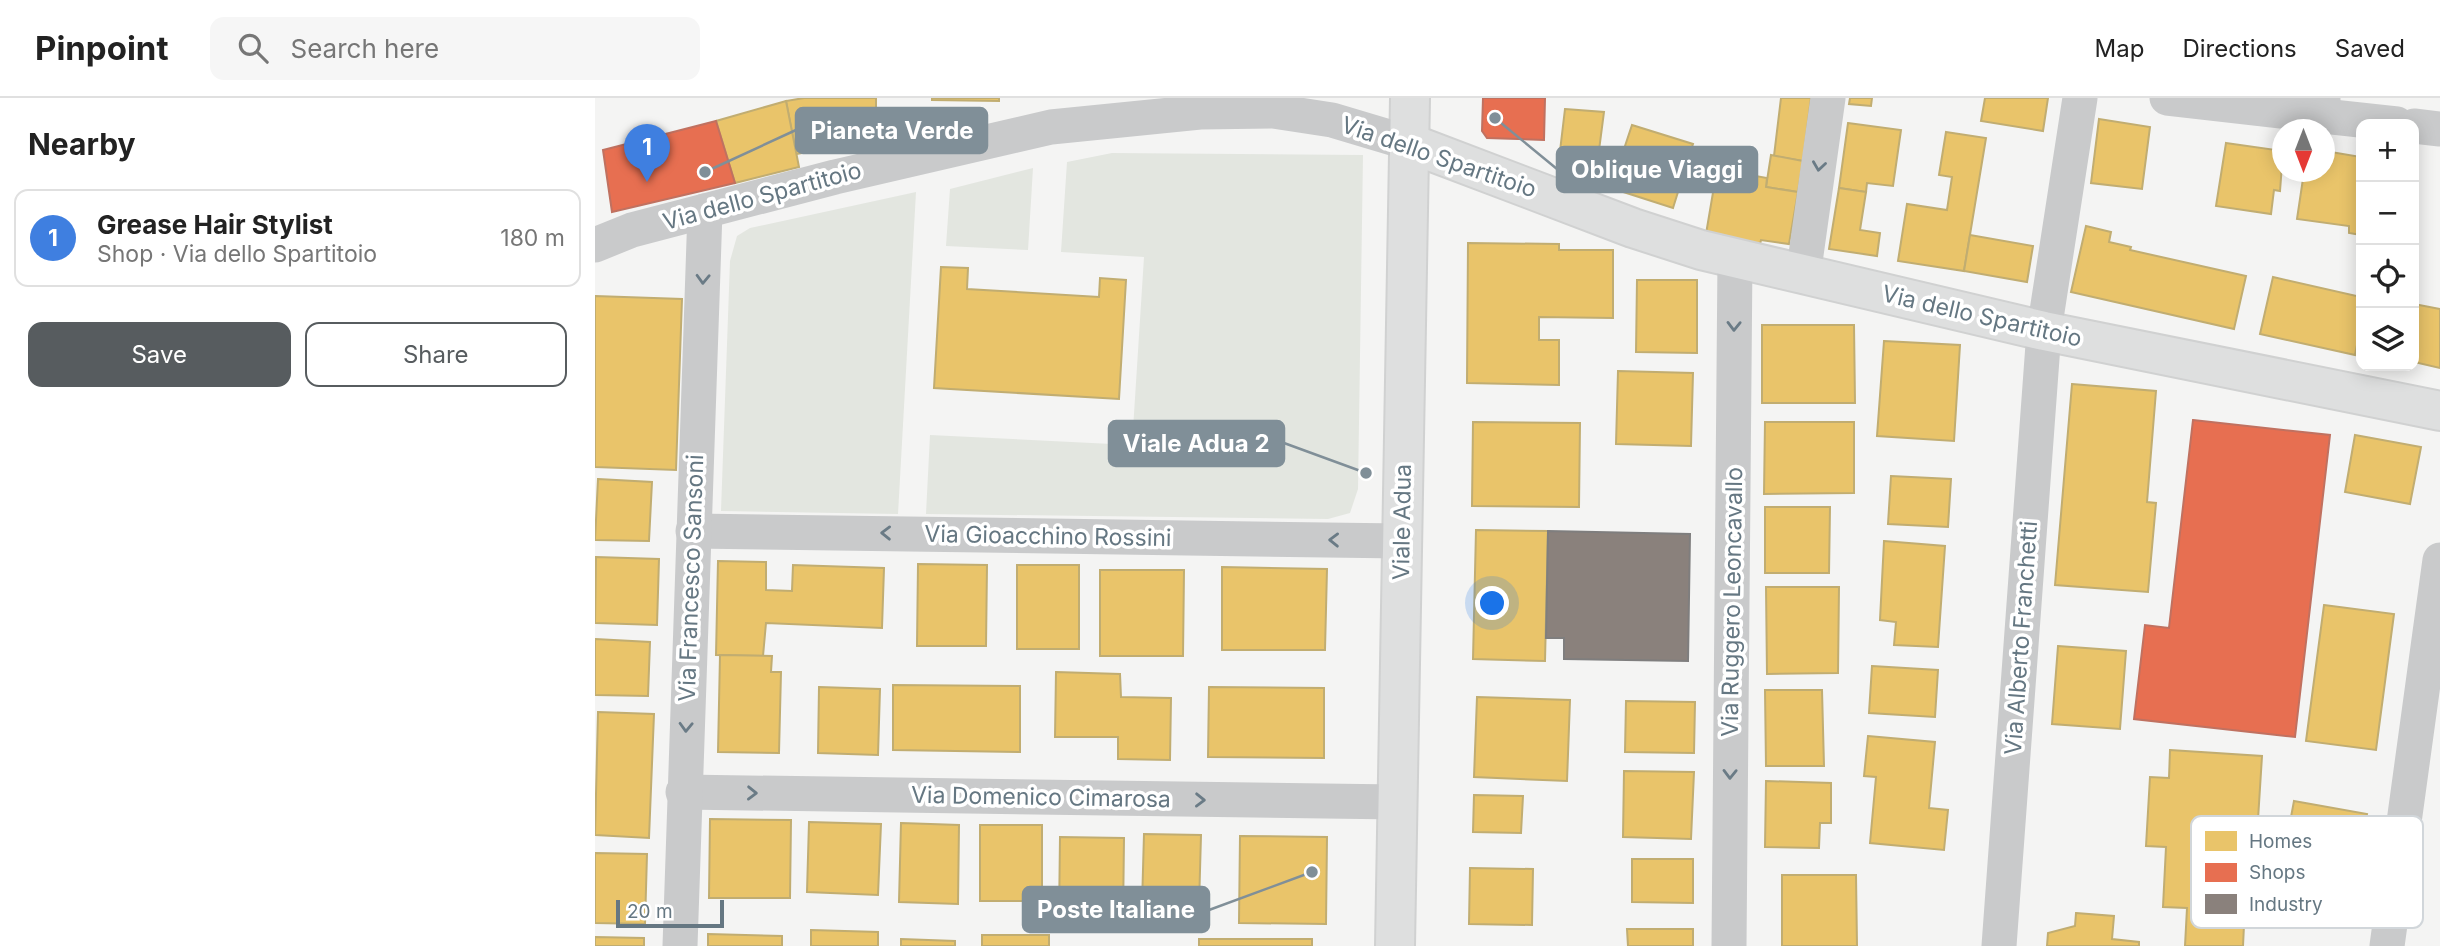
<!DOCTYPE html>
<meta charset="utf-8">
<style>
:root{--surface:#fff;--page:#f6f6f6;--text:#222;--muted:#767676;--line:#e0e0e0;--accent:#575c5f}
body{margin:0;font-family:Inter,sans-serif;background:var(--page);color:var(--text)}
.controls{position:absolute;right:21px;top:21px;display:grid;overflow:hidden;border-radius:14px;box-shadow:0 4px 18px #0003}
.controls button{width:63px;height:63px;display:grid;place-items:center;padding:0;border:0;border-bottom:2px solid var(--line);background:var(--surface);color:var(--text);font:35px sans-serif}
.compass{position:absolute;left:1677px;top:21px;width:63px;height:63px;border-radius:50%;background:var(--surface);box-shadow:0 4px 18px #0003;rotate:180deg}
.scale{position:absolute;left:21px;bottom:18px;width:108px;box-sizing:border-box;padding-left:7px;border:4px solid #657782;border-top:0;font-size:19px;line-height:24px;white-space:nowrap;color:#657782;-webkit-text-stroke:5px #fff;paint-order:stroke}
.you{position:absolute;left:898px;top:506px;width:24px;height:24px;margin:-18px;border:5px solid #fff;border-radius:50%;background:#1a73e8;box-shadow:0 0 0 10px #1a73e833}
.badge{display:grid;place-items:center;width:46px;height:46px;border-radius:50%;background:var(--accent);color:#fff;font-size:23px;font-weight:700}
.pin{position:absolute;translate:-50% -58px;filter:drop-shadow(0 2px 4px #0008)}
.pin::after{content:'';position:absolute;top:37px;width:24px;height:21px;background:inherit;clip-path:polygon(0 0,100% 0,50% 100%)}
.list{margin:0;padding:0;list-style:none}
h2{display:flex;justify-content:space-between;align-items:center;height:91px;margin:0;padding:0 28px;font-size:30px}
h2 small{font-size:23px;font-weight:400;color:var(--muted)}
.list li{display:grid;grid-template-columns:46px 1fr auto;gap:21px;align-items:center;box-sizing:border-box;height:98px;margin:0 14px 14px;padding:0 14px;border:2px solid var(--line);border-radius:14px}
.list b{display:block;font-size:26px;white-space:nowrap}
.list p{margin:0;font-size:23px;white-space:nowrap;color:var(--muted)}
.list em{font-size:23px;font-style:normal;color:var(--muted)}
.actions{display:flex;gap:14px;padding:21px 28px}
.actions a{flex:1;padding:16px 0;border:2px solid var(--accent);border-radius:14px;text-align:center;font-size:24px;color:var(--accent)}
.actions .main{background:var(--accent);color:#fff}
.icon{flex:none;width:38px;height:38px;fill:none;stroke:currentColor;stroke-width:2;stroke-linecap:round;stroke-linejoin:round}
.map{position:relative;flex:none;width:1845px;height:848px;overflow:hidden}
header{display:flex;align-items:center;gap:42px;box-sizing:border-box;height:98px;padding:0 35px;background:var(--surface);border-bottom:2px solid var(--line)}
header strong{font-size:33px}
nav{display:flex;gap:38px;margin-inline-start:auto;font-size:24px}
.search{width:490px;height:63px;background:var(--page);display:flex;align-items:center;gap:18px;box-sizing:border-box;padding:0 24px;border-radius:14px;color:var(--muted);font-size:26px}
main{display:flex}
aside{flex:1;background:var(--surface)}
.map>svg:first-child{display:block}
.green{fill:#e3e6e0}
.homes{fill:#e9c46a;stroke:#c1ad71;stroke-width:2}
.shops{fill:#e76f51;stroke:#c07160;stroke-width:2}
.industry{fill:#8a817c;stroke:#7f7e7e;stroke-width:2}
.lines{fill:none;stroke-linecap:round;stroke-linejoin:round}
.major-casing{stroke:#d0d1d1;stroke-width:42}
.minor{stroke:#c9cacb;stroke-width:35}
.major{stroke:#dedfdf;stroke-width:38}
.oneway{stroke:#6a7b86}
.labels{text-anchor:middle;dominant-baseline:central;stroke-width:7;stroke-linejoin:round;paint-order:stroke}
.street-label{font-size:23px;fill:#657782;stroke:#fff}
.key{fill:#fff;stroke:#d1d6da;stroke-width:2}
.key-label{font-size:19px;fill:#657782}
.leader{fill:none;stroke:#808f98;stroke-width:2.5}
.callout-dot{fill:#808f98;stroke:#fff;stroke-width:2.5}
.callout{fill:#808f98;stroke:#808f98;stroke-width:2.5}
.callout-label{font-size:24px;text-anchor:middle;font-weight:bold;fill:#fff}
</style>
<header>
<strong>Pinpoint</strong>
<div class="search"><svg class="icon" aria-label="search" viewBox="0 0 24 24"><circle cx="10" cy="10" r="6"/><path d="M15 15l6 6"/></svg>Search here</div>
<nav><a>Map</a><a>Directions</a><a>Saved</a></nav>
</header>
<main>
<aside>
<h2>Nearby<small></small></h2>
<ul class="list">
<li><span class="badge" style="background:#3f7fe0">1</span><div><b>Grease Hair Stylist</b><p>Shop · Via dello Spartitoio</p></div><em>180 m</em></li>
</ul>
<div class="actions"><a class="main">Save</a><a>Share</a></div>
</aside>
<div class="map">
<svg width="1845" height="848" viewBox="0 0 1845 848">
<rect width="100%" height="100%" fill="#f4f4f3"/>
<g class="green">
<path d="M517 55 768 57 763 391 755 415 733 421 331 416 335 337 537 347 549 159 466 154 472 64Z"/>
<path d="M438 70 433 152 351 148 355 91Z"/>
<path d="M321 94 303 416 126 413 135 163 142 138 155 130Z"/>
</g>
<g class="homes">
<path d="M209 0H281V42L201 56 191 3Z"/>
<path d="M337 0H404V3L337 2Z"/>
<path d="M1186 0H1216L1208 63 1179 58Z"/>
<path d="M1255 0H1277L1276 8 1254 6Z"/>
<path d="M1390 0H1453L1448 33 1386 23Z"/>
<path d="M191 3 204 69 140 85 121 23Z"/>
<path d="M970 11 1009 14 1000 83 963 70Z"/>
<path d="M1504 21 1555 29 1547 91 1496 85Z"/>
<path d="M1253 25 1306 32 1298 88 1272 85 1271 94 1244 90Z"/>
<path d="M1037 27 1098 46 1078 110 1016 90Z"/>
<path d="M1351 34 1391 40 1369 173 1303 163 1312 106 1352 112 1357 79 1344 77Z"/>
<path d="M1631 45 1688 53 1685 93 1679 92 1676 116 1621 108Z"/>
<path d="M1730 53 1766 59V137L1754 135V128L1702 121 1709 74H1730Z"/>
<path d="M1176 57 1208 63 1203 94 1171 89Z"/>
<path d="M1122 71 1172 80 1171 89 1203 94 1194 146 1166 142 1165 146 1111 136Z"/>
<path d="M1244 90 1271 94 1265 132 1285 135 1282 158 1234 151Z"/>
<path d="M1491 128 1516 134 1514 144 1536 149 1535 152 1651 178 1639 231 1476 194Z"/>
<path d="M1375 137 1438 148 1432 184 1369 173Z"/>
<path d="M873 145 964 146V152H1018V220L944 219V242H964V287L872 285Z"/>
<path d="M346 169 373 170 372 191 504 199 505 180 531 182 524 301 339 290Z"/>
<path d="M1678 179 1766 199V227L1760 257 1665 236Z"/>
<path d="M1042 182H1102V255L1041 254Z"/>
<path d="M0 198 87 201 81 372 0 369Z"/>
<path d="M1819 206 1845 211V270L1819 264Z"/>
<path d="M1167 227H1259L1260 305H1167Z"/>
<path d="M1289 243 1365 247 1359 343 1282 338Z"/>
<path d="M1023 273 1098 275 1096 348 1021 346Z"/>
<path d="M1477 286 1561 293 1552 404 1561 405 1553 494 1460 487Z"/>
<path d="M878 324 985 325 984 409 877 408Z"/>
<path d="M1170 324H1259V395L1169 396Z"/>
<path d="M1760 337 1826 349 1815 406 1750 394Z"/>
<path d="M1296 378 1356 381 1353 429 1293 426Z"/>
<path d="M3 381 57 384 54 443 0 442Z"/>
<path d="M1170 409H1235L1234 475H1170Z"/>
<path d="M881 432 953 433 950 563 878 561Z"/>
<path d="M1289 443 1350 448 1343 549 1299 547 1301 524 1285 522Z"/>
<path d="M1 459 64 461 62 527 0 525Z"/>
<path d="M123 463 171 464V492L197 493 198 467 289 470 287 530 171 525 168 558 121 557Z"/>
<path d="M323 466 392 467 391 548H322Z"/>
<rect x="422" y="467" width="62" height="84"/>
<path d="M627 469 732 471 730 552H627Z"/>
<path d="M505 472H589L588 558H505Z"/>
<path d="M1171 489H1244L1243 575 1172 576Z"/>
<path d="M1729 507 1799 516 1781 652 1711 643Z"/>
<path d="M0 541 55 544 53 598 0 597Z"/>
<path d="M1463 548 1531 553 1525 631 1457 626Z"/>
<path d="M125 557 177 558 176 574H186L184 655 123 654Z"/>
<path d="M1277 568 1343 572 1340 619 1274 615Z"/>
<path d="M461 574 525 576 526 599 576 600 575 662 523 661V639H460Z"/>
<path d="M298 587 425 588V654L298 652Z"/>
<path d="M224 589 285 591 283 657 223 655Z"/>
<path d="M614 589 729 590V660L613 659Z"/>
<path d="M1170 592H1227L1229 668H1171Z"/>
<path d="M882 599 975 602 972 683 879 679Z"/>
<path d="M1031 603 1100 604 1099 655 1030 654Z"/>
<path d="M3 614 59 616 54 740 0 737Z"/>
<path d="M1273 638 1340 644 1334 710 1353 712 1349 752 1275 745 1281 679 1269 678Z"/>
<path d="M1575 652 1667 658 1659 785H1651L1648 848H1590L1592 810 1568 809 1571 749 1551 748 1555 679 1574 680Z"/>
<path d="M1029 673 1099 674 1096 741 1028 739Z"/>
<path d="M1171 683 1236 685V725H1225L1224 750 1170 749Z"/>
<path d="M879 697 928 698 926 735 878 734Z"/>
<path d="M1699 703 1772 716 1760 780 1687 767Z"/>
<path d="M115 721 196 722 195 800H114Z"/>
<path d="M214 724 286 726 283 797 212 794Z"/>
<path d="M306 725 364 727 363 806 304 804Z"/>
<rect x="385" y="727" width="62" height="76"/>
<path d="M549 736 606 737 604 808 547 807Z"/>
<path d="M645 738 732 739 731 826 644 825Z"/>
<path d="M465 739 529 740 528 821 464 820Z"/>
<path d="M0 755 52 756 50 826 0 825Z"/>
<path d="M1037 761H1098V805L1037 804Z"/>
<path d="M875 770 938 771 937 827 874 826Z"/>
<path d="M1187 777H1261L1262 848H1187Z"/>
<path d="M1481 815 1519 818 1517 841 1544 844V848H1452L1453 835 1480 828Z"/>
<path d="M1032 831H1098V848H1033Z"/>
<path d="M216 832 283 834V848H216Z"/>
<path d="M113 836 187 838V848H113Z"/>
<rect x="387" y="837" width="67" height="11"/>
<path d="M0 839 49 840V848H0Z"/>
<path d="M306 841 360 843V848H306Z"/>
<rect x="604" y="841" width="113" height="7"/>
</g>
<g class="shops">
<path d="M888 0H950L949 42 892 40 887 33Z"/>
<path d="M121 23 140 85 17 114 8 52Z"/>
<path d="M1598 322 1735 337 1700 639 1539 621 1550 527 1574 530Z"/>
</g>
<path class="industry" d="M953 433 1095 436 1093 563 969 561V540H951Z"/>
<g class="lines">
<g class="major-casing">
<g id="major">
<path d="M814 45 1038 130 1106 152 1449 233 1845 313"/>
<path d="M800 848 815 0"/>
</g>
</g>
<g class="minor">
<path d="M1572 0 1728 18V0"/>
<path d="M1728 18 1802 26"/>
<path d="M1819 28 1845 31"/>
<path d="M0 147 37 132 240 79 456 29 605 14 678 13 737 22 814 45"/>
<path d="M1208 178 1233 0"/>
<path d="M98 433 807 443"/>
<path d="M88 694 803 704"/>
<path d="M85 848 110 113"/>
<path d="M1134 848 1140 160"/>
<path d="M1404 848 1449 233 1485 0"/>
<path d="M1792 848 1845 462"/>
</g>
<use href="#major" class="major"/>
</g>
<defs><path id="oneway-chevron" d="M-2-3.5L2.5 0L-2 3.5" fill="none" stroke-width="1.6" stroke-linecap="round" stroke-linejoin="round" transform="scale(1.75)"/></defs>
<g class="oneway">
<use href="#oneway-chevron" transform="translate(1224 68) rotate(98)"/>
<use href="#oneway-chevron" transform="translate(108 181) rotate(92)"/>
<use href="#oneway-chevron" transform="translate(1139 228) rotate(91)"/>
<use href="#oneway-chevron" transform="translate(291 435) rotate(-179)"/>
<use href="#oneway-chevron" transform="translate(739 442) rotate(-179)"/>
<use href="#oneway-chevron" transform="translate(91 629) rotate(92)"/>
<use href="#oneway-chevron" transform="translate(1135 676) rotate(91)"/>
<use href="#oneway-chevron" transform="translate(157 695) rotate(1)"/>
<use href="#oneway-chevron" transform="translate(605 702) rotate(1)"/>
</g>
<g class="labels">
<g class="street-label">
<text transform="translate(844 59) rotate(19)">Via dello Spartitoio</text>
<text transform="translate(167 98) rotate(-15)">Via dello Spartitoio</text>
<text transform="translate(1387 218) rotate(13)">Via dello Spartitoio</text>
<text transform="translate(807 424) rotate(-89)">Viale Adua</text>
<text transform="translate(453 438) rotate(1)">Via Gioacchino Rossini</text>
<text transform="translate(96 480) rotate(-88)">Via Francesco Sansoni</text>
<text transform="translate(1137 504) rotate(-89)">Via Ruggero Leoncavallo</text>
<text transform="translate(1426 540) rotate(-86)">Via Alberto Franchetti</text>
<text transform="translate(446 699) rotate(1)">Via Domenico Cimarosa</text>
</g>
</g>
<rect x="1596" y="718" width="232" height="112" rx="10" class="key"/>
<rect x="1610" y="733" width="32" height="20" fill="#e9c46a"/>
<rect x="1610" y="765" width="32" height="19" fill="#e76f51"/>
<rect x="1610" y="796" width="32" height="20" fill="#8a817c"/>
<g class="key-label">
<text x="1654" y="750">Homes</text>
<text x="1654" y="781">Shops</text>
<text x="1654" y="813">Industry</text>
</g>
<path class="leader" d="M110 74L201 32M900 20L962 71M771 375L689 345M717 774L614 812"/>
<g class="callout-dot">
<circle cx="110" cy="74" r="7"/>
<circle cx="900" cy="20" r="7"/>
<circle cx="771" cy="375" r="7"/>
<circle cx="717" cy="774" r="7"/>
</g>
<g class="callout">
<rect x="201" y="10" width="191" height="45" rx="7"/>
<rect x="962" y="49" width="200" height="45" rx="7"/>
<rect x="514" y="323" width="175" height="45" rx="7"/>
<rect x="428" y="789" width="186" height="45" rx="7"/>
</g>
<g class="callout-label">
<text x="297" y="41">Pianeta Verde</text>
<text x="1062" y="80">Oblique Viaggi</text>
<text x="601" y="354">Viale Adua 2</text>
<text x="521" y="820">Poste Italiane</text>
</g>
</svg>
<div class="controls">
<button>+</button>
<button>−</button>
<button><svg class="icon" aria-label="locate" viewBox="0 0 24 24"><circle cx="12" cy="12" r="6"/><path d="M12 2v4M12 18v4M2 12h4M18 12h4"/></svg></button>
<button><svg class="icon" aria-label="layers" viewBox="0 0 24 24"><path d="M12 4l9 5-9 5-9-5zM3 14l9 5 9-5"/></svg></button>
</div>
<svg class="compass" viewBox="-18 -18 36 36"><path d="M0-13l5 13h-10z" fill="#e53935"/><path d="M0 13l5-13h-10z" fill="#767676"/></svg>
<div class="scale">20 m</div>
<div class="you"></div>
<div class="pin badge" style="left:52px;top:84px;background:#3f7fe0">1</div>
</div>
</main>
